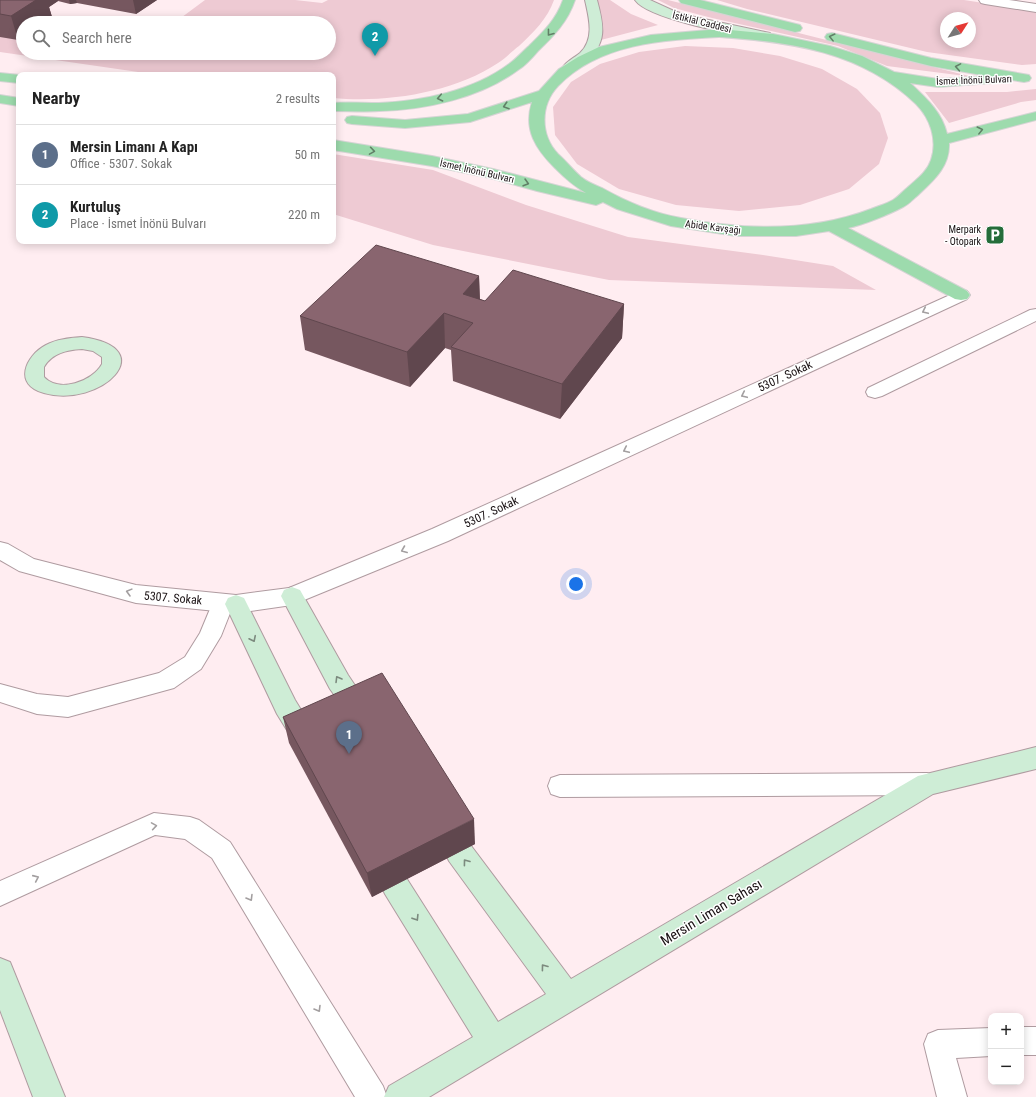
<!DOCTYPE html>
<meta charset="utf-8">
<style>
:root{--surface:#fff;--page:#f2f2f2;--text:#222;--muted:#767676;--line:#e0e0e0;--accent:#256d3a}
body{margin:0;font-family:"Roboto Condensed",sans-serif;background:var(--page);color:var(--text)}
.controls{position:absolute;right:12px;bottom:12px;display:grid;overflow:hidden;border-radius:8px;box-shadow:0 2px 10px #0003}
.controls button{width:36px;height:36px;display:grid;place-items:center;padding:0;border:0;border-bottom:1px solid var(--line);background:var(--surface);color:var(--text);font:20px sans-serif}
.compass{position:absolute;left:940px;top:12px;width:36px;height:36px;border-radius:50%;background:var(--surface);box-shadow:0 2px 10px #0003;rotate:54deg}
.you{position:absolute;left:576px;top:584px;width:14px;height:14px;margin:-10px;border:3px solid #fff;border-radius:50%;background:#1a73e8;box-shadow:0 0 0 6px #1a73e833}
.badge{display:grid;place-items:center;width:26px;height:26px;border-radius:50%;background:var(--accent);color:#fff;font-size:13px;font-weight:700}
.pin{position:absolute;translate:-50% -33px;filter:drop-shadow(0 1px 2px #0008)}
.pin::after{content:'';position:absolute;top:21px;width:14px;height:12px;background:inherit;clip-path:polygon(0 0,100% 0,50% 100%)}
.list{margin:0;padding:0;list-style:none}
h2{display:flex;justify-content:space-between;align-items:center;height:52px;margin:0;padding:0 16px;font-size:17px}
h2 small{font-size:13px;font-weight:400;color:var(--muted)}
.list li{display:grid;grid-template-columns:26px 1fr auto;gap:12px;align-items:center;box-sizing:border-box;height:60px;padding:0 16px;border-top:1px solid var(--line)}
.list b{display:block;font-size:15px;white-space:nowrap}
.list p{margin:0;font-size:13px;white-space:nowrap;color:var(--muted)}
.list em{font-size:13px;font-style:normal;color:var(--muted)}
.icon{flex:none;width:22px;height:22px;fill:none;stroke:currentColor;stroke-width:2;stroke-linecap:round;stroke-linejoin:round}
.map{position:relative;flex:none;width:1036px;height:1097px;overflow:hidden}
.search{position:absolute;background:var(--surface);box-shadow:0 2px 10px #0003;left:16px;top:16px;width:320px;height:44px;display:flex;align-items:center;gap:10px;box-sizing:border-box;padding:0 14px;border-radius:22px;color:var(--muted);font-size:15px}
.panel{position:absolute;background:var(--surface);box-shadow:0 2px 10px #0003;left:16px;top:72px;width:320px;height:172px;border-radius:8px}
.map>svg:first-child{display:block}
.green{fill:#eecad3;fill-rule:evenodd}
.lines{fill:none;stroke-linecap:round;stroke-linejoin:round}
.lane-casing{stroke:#af9ba0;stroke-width:2}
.street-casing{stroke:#af9ba0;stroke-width:2}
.secondary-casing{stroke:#af9ba0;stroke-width:2}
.primary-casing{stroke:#d5d4d4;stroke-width:2}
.lane{fill:#fff;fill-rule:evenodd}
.street{fill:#fff;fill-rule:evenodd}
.secondary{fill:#ceedd6;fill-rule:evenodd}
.primary{fill:#9ddbad;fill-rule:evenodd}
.wall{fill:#76575f}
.shaded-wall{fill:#60474e}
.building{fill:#89656f;stroke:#60474e}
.oneway{stroke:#618067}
.oneway2{stroke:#a39fa0}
.oneway3{stroke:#7c8a7e}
.labels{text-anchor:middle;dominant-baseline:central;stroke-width:3;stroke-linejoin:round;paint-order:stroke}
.far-street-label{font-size:10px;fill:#181012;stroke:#fff}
.far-poi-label{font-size:10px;fill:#181012;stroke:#fff;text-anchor:end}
.street-label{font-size:12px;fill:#181012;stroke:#fff}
.near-street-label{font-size:14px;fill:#181012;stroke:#fff}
</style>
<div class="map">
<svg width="1036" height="1097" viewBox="0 0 1036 1097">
<rect width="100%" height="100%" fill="#ffedf1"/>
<g class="green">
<path d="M205 0H295L322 3 328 0H554C548 18 533 33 519 46 512 51 505 59 498 63 453 93 386 103 333 98V75H159L0 52V26L23 27V53H329V23H174Z"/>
<path d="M594 0H610L631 14 658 25 601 40Z"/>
<path d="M658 0H668L973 77 887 66 838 46 712 18 674 8Z"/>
<path d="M717 0H964L1036 11V64L1022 65 927 52 747 9ZM946 18H970V42H946Z"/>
<path d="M685 46 733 48 780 56 822 69 857 89 880 113 888 138 879 164 849 189 800 205 739 211 676 205 619 189 577 164 555 135 553 107 571 82 600 64 639 52Z"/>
<path d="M1036 89V100L1021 102 949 123 925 92H1007Z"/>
<path d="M333 154 433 170 526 205 628 237 763 255 833 266 876 290 609 280 433 245 333 214Z"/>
</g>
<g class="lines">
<g class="lane-casing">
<g id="lane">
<path d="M1036 309V321L882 396 875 398 868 396 866 392 868 388 1030 310Z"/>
<path d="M223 595 231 597 234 603 221 636 201 669 174 688 68 717 37 714 0 702V684L37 694 68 697 159 673 185 657 200 633 215 597Z"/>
<path d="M927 773 936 776 939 784 936 792 927 795 560 797 551 794 548 786 551 778 560 775Z"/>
<path d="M154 813 190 817 199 820 230 842 383 1086 387 1097H355L212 858 185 839 155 835 0 906V881Z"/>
<rect x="1021" y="1027" width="15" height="28"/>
<path d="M991 1028V1056L956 1058 967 1097H937L924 1044 928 1034 938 1030Z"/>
</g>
</g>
<g class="street-casing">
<g id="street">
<path d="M979 0H1009L1036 4V12L985 4 981 3Z"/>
<path d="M961 290 967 291 970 295 967 299 448 541 292 605 236 613 136 603 19 571 0 560V542L8 544 34 559 136 585 236 595 289 588 432 529Z"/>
</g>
</g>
<g class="secondary-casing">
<g id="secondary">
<path d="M585 0H597C604 26 608 44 584 63 578 68 574 72 565 70L563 67C567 61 574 58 580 53 595 39 589 18 585 0Z"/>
<path d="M635 0H650L674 11 690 16 765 32 770 33 772 36 770 39 765 40C739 35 649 20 635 0Z"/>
<path d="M82 337C164 348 100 409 44 393 13 385 25 356 46 345 57 339 70 338 82 337ZM82 349 93 351 102 357V364C92 382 59 393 44 377V367C52 353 67 350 82 349Z"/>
<path d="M292 587 300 590 348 675 372 711 369 718 360 721 351 718 330 689 281 596 284 590Z"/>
<path d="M236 595 244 598 295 700 317 736 313 743 304 747 295 743 277 714 225 604 228 598Z"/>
<path d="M1036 747V769L933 794 429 1097H384L389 1086 473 1037 385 894 381 885 385 876 395 872 405 876 498 1022 546 994 449 861 445 852 449 843 459 840 469 843 571 979 918 776Z"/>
<path d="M0 958 10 962 65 1097H33L0 1010Z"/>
</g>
</g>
<g class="primary-casing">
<g id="primary">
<path d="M563 0H575C568 21 554 36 538 51 532 58 526 65 518 70 480 98 425 110 379 111 364 112 348 111 333 111V103C348 102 363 103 379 103 422 101 473 91 509 64 516 59 522 52 529 46 543 32 556 20 563 0Z"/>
<path d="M679 0H700L800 25 802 28 800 31 795 32 681 3Z"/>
<path d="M720 29 773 34 830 46 862 56 894 72 938 79 987 76 931 66 827 40 825 37 827 34 832 33 931 58 1029 75 1031 78 1029 81 1024 82 988 76 992 77 994 80 992 83 938 87 910 83C926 98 942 112 947 134L1036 112V120L949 143C950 167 933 181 917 196 913 199 908 205 903 207 890 214 863 225 848 228L967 291 970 295 967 299 961 300 955 299 829 231 796 236H736L671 226 617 209 603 202 596 205 537 191 490 178 432 166 333 150V140L432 156 493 169 586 193C574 186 565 178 555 168 536 149 523 130 532 102L470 122 405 128 352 124 347 123 345 120 347 117 352 116 405 120 468 114 539 91 559 69 578 57 599 47 651 35ZM720 37C791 42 862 52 916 104 930 118 938 140 931 160 927 172 917 179 907 188 902 192 898 197 893 200 886 204 878 206 871 209 811 232 743 230 681 218 653 213 627 202 602 188 595 185 587 182 581 177 573 170 566 161 558 154 540 135 540 105 558 86 600 43 663 40 720 37Z"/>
<path d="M0 73 20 75 19 83 0 81Z"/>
<path d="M0 95 19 98V106L0 103Z"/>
</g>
</g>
<use href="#lane" class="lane"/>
<use href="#street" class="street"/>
<use href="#secondary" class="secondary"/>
<use href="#primary" class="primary"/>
</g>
<g class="wall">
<path d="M0 0H157L136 14 77 3 70 4 58 1 49 7 52 17 44 23H23L18 40 0 37Z"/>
<path d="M479 276 480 299 485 301 624 304 622 338 560 419 453 381 451 350 445 348 410 387 305 350 300 316Z"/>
<path d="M283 717 475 844 372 897 289 743Z"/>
</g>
<g class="shaded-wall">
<path d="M34 0H58V1L49 7 52 17 44 23H23V37L18 40 11 16Z"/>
<path d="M69 0H76L77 3 70 4Z"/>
<path d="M133 0H157L136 14Z"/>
<path d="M479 276 480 311 463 294Z"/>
<path d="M624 304 622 338 560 419 562 384Z"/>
<path d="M444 313 445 348 410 387 407 352Z"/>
<path d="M474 819 475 844 372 897 367 873Z"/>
</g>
<g class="building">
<path d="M0 0H36L11 16 0 14Z"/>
<path d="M376 245 479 276 463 294 485 301 513 270 624 304 562 384 451 347 473 323 444 313 407 352 300 316Z"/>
<path d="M382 673 474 819 367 873 283 717Z"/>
</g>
<defs><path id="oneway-chevron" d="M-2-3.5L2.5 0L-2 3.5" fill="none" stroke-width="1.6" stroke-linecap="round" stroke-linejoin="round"/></defs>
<g class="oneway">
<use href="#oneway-chevron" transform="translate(550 33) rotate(128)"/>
<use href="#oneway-chevron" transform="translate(832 37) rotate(-166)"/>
<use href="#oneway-chevron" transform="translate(958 67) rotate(-170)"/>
<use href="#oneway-chevron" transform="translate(440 98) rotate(168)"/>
<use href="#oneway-chevron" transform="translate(506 106) rotate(162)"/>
<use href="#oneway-chevron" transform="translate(980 130) rotate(-14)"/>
<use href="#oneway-chevron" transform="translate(372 151) rotate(9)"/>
<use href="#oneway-chevron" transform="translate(526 183) rotate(16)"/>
</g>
<g class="oneway2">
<use href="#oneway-chevron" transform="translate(925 311) rotate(155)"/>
<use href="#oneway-chevron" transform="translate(744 395) rotate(155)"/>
<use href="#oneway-chevron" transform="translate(626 450) rotate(155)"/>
<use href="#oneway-chevron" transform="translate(404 550) rotate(158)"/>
<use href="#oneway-chevron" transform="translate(129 592) rotate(-165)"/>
<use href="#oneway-chevron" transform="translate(154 826) rotate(-9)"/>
<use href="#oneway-chevron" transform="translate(36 878) rotate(-24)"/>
<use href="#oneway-chevron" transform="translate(250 898) rotate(59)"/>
<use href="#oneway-chevron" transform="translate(318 1009) rotate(59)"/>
</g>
<g class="oneway3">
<use href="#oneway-chevron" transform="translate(253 639) rotate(64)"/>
<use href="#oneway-chevron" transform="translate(338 679) rotate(-121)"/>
<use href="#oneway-chevron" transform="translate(466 862) rotate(-127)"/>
<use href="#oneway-chevron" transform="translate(416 918) rotate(58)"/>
<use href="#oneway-chevron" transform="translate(544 967) rotate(-127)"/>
</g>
<defs>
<g id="parking-square" transform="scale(1)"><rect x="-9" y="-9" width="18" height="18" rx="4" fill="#256d3a" stroke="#fff"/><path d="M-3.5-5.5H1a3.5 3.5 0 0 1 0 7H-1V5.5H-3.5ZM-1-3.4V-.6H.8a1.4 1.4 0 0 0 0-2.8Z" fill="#fff"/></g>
</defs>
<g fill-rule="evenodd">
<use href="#parking-square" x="995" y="235"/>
</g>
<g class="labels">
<g class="far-street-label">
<text transform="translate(702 22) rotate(14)">İstiklal Caddesi</text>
<text transform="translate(974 80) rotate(-2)">İsmet İnönü Bulvarı</text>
<text transform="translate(477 171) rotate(13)">İsmet İnönü Bulvarı</text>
<text transform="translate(713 227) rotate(7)">Abide Kavşağı</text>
</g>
<g class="far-poi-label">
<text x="981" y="229">Merpark<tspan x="981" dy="12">- Otopark</tspan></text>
</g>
<g class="street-label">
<text transform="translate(785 376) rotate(-25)">5307. Sokak</text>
<text transform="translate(491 512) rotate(-25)">5307. Sokak</text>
<text transform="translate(173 598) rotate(5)">5307. Sokak</text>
</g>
<g class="near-street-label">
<text transform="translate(711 912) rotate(-31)">Mersin Liman Sahası</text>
</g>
</g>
</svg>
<div class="controls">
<button>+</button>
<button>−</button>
</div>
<svg class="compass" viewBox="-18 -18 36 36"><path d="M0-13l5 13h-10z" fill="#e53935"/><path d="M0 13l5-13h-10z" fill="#767676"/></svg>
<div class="you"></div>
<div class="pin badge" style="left:349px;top:754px;background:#5c6f8a">1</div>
<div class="pin badge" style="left:375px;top:56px;background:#0f9aa8">2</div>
<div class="search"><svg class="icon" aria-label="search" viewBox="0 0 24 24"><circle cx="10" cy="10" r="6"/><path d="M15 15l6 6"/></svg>Search here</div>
<section class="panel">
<h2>Nearby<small>2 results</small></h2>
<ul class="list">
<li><span class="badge" style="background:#5c6f8a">1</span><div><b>Mersin Limanı A Kapı</b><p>Office · 5307. Sokak</p></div><em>50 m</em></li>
<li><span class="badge" style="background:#0f9aa8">2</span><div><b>Kurtuluş</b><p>Place · İsmet İnönü Bulvarı</p></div><em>220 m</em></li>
</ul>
</section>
</div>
